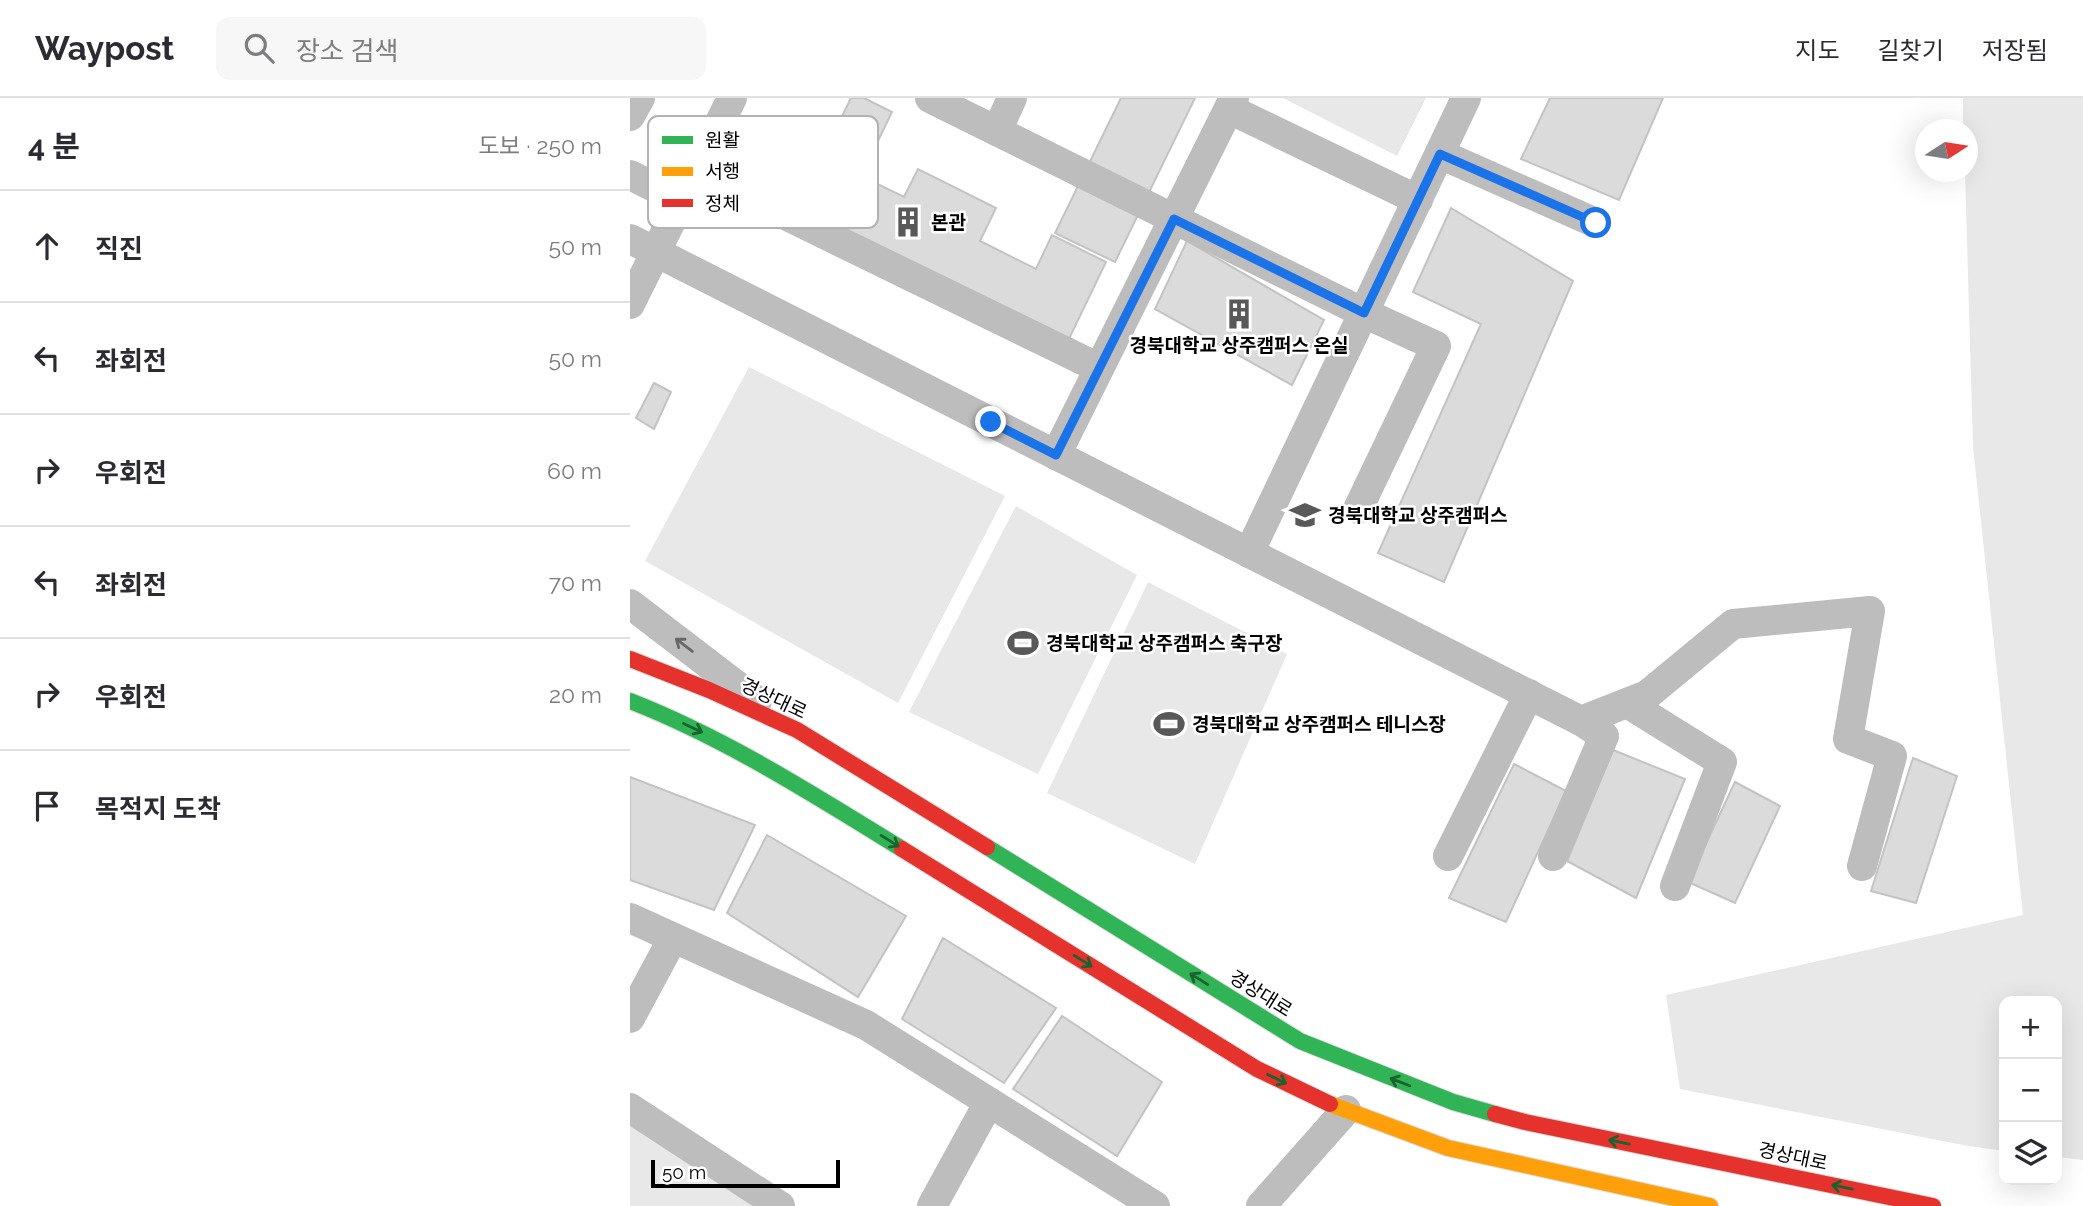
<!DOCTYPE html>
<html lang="ko">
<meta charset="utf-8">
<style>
:root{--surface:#fff;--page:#f7f7f7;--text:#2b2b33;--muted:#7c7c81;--line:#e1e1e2}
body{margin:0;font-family:Raleway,"Noto Sans KR",sans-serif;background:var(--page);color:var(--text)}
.controls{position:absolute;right:21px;bottom:21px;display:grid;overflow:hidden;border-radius:14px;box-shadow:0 7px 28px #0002}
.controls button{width:63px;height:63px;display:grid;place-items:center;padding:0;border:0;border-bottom:2px solid var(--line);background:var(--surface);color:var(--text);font:35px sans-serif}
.compass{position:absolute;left:1285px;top:21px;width:63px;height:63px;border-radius:50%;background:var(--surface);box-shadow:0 7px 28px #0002;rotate:78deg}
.scale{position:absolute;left:21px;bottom:18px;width:189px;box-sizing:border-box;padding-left:7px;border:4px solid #000;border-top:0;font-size:19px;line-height:24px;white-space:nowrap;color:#000;-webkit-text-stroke:5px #fff;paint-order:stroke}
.stop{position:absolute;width:21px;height:21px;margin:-16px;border:5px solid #1a73e8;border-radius:50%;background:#fff}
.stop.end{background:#1a73e8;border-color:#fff;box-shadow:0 2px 7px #0008}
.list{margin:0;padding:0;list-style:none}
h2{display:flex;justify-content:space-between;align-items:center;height:91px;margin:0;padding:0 28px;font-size:30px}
h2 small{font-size:23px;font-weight:400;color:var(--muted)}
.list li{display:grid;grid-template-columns:46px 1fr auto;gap:21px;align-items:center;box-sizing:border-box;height:112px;padding:0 28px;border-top:2px solid var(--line)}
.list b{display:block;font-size:26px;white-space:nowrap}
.list em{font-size:23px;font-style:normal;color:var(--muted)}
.icon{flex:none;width:38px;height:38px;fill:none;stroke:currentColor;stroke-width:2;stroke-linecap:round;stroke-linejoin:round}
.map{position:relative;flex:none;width:1453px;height:1108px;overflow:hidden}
header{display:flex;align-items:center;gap:42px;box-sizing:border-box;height:98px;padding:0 35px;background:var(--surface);border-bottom:2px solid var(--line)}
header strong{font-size:33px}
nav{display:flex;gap:38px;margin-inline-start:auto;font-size:24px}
.search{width:490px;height:63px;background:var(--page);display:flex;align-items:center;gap:18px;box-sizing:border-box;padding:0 24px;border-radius:14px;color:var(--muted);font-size:26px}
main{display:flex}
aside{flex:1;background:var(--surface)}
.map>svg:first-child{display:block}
.green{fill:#e8e8e8}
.building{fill:#dbdbdb;stroke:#c3c3c3;stroke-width:2}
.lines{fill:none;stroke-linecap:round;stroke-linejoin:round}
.fast-casing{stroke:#dbdbdb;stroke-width:18}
.slow-casing{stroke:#dbdbdb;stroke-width:18}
.jam-casing{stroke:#dbdbdb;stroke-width:18}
.street{stroke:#bdbdbd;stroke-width:30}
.fast{stroke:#30b455;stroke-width:16}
.slow{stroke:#ff9f0a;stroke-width:16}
.jam{stroke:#e5322d;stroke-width:16}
.oneway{stroke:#686868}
.oneway2{stroke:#1a632f}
.route{stroke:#1a73e8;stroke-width:9}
.labels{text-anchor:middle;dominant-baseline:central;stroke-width:5;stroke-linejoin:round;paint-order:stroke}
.poi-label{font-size:19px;font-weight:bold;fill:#000;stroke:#fff;text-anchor:start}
.street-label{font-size:19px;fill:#000;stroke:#fff}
.key{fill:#fff;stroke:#b2b2b2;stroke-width:2}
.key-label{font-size:19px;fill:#000}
</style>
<header>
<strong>Waypost</strong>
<div class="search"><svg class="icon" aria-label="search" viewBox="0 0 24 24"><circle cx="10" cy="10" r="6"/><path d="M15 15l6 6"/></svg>장소 검색</div>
<nav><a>지도</a><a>길찾기</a><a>저장됨</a></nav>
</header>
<main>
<aside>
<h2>4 분<small>도보 · 250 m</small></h2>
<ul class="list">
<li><svg class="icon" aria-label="ahead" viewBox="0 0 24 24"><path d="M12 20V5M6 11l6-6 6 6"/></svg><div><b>직진</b></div><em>50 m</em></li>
<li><svg class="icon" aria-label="left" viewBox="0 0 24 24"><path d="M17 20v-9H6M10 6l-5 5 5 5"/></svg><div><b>좌회전</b></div><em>50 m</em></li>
<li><svg class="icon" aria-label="right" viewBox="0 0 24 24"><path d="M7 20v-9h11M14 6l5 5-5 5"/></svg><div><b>우회전</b></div><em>60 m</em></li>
<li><svg class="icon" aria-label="left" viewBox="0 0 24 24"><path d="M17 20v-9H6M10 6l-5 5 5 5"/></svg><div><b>좌회전</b></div><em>70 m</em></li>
<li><svg class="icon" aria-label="right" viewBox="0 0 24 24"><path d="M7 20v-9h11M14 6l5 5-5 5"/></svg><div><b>우회전</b></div><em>20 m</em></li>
<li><svg class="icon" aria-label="arrive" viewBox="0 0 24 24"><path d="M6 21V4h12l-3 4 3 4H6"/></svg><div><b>목적지 도착</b></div></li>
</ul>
</aside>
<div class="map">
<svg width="1453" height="1108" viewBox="0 0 1453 1108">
<rect width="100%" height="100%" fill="#fff"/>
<g class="green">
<path d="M653 0H796L767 58Z"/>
<path d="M1333 0H1453V1062L1427 1059V903H1374V1053L1338 1048 1050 991 1036 897 1393 817 1343 349 1335 74H1338V32L1333 31Z"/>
<path d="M119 269 375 398 268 605 15 463Z"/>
<path d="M386 408 507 477 408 676 279 614Z"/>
<path d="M518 484 657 556 565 766 417 695Z"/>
<path d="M0 1021 131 1108H0Z"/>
</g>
<g class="building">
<path d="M221 0H234L262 14 231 78 274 99 288 71 366 110 350 143 406 171 422 137 476 164 438 243 167 109Z"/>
<path d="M491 0H565L485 164 425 135Z"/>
<path d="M920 0H1033L989 102 891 61Z"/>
<path d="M821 110 943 183 814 484 748 455 851 226 783 194Z"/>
<path d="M557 143 694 222 662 287 525 211Z"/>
<path d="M24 285 41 294 24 331 6 320Z"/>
<path d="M983 652 1055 681 1006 800 937 763Z"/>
<path d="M1283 660 1327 678 1286 805 1241 793Z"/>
<path d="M884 666 936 693 876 824 819 800Z"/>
<path d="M0 679 125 727 84 812 0 782Z"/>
<path d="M1105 684 1150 708 1105 805 1058 784Z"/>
<path d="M137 737 276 818 228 899 97 815Z"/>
<path d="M313 840 426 910 374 985 272 921Z"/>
<path d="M432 918 532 984 487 1058 383 991Z"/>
</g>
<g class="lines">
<g class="fast-casing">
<g id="fast">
<path d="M0 603C97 641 184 697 272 751"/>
<path d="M357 749 670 943 823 1004 865 1016"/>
</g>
</g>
<g class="slow-casing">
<path id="slow" d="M700 1006 818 1050 1080 1108"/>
</g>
<g class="jam-casing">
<g id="jam">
<path d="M0 561 79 592 167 632 357 749"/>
<path d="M272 751 627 971 700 1006"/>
<path d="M865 1016 895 1024 1303 1108"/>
</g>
</g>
<g class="street">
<path d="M300 0 734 215 806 248 728 411"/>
<path d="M599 11 788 102"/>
<path d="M0 18 10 0"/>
<path d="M367 33 382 0"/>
<path d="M810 56 966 125"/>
<path d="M65 73 469 270"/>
<path d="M0 77 50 102"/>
<path d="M0 141 951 623 974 638 923 758"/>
<path d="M0 206 102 0"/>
<path d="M426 357 604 0"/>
<path d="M619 455 836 0"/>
<path d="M0 506 127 603"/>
<path d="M997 605 1092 664 1045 788"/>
<path d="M951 623 1017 597 1103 526 1240 513 1218 641 1262 658 1232 768"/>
<path d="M818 758 899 596"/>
<path d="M0 820 236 927 525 1108"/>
<path d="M0 920 43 840"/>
<path d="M0 1010 150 1108"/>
<path d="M302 1108 359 1004"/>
<path d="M631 1108 716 1012"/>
</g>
<use href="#fast" class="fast"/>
<use href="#slow" class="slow"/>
<use href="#jam" class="jam"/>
</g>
<defs><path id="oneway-shaft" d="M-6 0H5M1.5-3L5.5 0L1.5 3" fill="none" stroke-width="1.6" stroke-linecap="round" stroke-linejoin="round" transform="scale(1.75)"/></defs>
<use class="oneway" href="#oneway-shaft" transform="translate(54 547) rotate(-143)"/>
<g class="oneway2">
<use href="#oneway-shaft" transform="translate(63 630) rotate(25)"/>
<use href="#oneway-shaft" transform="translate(260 743) rotate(32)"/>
<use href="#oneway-shaft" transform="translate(453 863) rotate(32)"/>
<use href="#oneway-shaft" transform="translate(569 881) rotate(-148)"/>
<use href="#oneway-shaft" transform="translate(647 981) rotate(26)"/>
<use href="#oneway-shaft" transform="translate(770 984) rotate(-159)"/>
<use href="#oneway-shaft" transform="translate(989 1044) rotate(-168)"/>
<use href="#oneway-shaft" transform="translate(1212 1089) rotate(-168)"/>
</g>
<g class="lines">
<path class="route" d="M361 324 426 357 544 121 734 215 810 56 966 125"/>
</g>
<defs>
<g id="building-bare" transform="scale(2.415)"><path d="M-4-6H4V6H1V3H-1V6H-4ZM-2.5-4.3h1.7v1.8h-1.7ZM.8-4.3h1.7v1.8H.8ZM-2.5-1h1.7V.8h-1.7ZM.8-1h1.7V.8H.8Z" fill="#595959" stroke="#fff" stroke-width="2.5" paint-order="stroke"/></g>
<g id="university-bare" transform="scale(2.415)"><path d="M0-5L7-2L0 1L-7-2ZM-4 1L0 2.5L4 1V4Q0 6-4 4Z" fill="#595959" stroke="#fff" stroke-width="2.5" paint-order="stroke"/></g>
<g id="stadium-bare" transform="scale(2.415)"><path d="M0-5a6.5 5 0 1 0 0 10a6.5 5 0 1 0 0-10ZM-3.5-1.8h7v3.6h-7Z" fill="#595959" stroke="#fff" stroke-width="2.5" paint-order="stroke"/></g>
</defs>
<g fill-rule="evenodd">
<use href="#building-bare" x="278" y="124"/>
<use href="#building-bare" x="609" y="216"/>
<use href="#university-bare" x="675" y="417"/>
<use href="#stadium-bare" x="393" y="545"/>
<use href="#stadium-bare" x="539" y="626"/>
</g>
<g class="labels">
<g class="poi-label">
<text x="301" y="124">본관</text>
<text x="609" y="247" text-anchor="middle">경북대학교 상주캠퍼스 온실</text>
<text x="698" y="417">경북대학교 상주캠퍼스</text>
<text x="416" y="545">경북대학교 상주캠퍼스 축구장</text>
<text x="562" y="626">경북대학교 상주캠퍼스 테니스장</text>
</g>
<g class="street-label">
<text transform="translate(144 600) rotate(25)">경상대로</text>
<text transform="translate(631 895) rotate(32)">경상대로</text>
<text transform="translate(1163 1058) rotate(12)">경상대로</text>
</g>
</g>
<rect x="18" y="18" width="230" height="112" rx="10" class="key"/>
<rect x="32" y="38" width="31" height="8" fill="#30b455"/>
<rect x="32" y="69" width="31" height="9" fill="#ff9f0a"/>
<rect x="32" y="101" width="31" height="8" fill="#e5322d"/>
<g class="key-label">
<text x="75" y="49">원활</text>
<text x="75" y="80">서행</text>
<text x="75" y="112">정체</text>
</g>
</svg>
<div class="controls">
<button>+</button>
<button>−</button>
<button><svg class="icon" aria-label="layers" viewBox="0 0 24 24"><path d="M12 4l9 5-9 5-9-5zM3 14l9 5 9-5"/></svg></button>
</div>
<svg class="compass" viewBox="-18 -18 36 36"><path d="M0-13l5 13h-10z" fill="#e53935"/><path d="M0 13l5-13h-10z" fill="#7c7c81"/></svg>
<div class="scale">50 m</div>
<div class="stop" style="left:966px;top:125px"></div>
<div class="stop end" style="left:361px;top:324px"></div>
</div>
</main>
